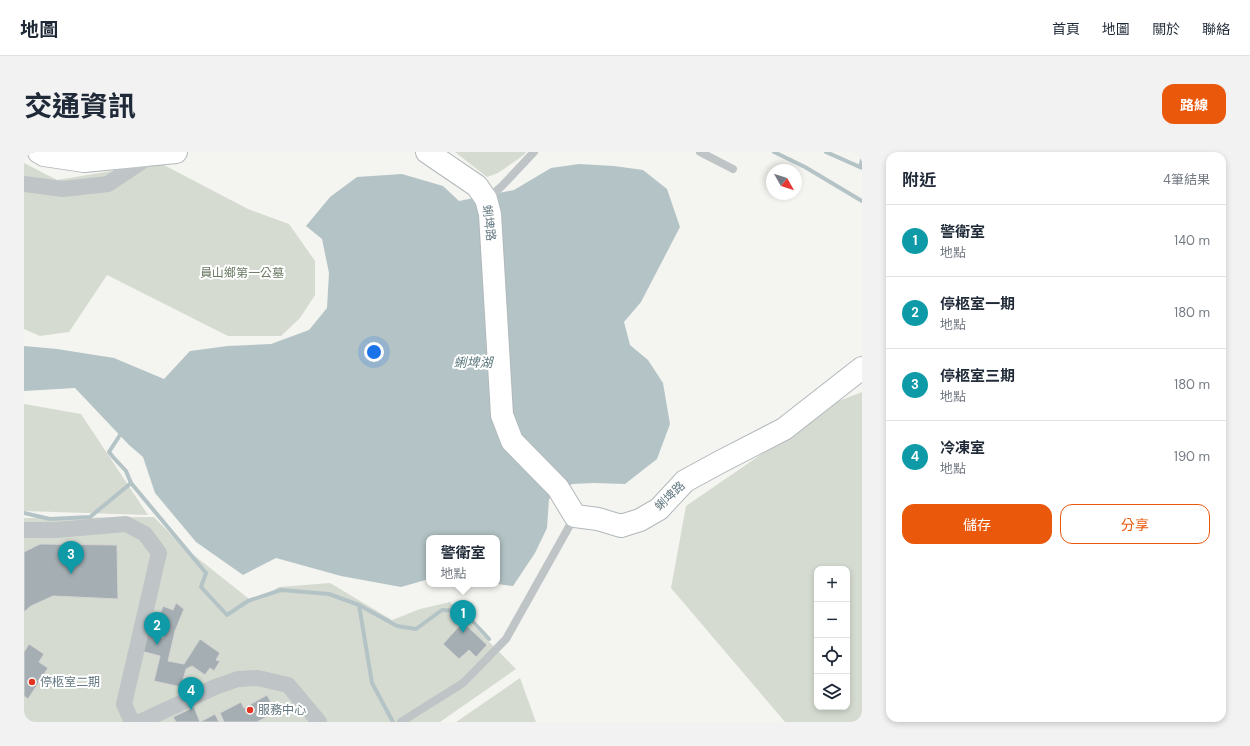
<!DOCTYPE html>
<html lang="zh-TW">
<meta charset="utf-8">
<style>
:root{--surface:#fff;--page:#f2f2f3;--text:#1f2937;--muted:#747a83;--line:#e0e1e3;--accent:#ea580c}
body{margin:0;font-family:"DM Sans","Noto Sans TC",sans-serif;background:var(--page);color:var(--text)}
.controls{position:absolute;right:12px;bottom:12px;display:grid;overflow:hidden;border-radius:8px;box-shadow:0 2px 6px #0003}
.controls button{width:36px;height:36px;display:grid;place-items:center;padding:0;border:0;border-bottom:1px solid var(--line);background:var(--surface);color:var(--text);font:20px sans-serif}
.compass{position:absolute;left:742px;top:12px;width:36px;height:36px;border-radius:50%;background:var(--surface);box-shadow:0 2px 6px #0003;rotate:129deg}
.you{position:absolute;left:350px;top:200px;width:14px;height:14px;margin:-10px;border:3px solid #fff;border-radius:50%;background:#1a73e8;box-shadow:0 0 0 6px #1a73e833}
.badge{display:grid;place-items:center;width:26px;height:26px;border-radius:50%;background:var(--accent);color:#fff;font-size:13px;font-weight:700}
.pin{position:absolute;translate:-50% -33px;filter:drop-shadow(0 1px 2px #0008)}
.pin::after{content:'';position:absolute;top:21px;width:14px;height:12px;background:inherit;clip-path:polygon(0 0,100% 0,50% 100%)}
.popup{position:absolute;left:402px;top:383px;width:74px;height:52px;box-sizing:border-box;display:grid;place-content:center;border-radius:8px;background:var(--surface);filter:drop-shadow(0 1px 3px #0005);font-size:13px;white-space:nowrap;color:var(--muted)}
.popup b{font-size:15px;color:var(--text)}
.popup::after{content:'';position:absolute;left:50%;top:100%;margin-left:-8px;border:8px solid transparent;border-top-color:var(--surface)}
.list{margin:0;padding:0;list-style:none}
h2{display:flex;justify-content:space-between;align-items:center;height:52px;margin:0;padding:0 16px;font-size:17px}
h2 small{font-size:13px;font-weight:400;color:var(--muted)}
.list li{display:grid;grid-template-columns:26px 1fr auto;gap:12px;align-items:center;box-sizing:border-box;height:72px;padding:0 16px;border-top:1px solid var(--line)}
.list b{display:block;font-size:15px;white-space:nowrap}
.list p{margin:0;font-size:13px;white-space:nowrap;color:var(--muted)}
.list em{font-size:13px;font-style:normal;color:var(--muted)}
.actions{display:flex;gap:8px;padding:12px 16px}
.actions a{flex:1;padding:9px 0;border:1px solid var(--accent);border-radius:12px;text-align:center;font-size:14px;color:var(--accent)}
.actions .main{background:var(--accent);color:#fff}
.icon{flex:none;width:22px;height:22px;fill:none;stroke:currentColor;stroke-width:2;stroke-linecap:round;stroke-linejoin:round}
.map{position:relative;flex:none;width:838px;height:570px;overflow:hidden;border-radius:12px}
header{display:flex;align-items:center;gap:24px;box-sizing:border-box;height:56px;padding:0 20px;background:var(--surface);border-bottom:1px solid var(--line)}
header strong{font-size:19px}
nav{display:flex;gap:22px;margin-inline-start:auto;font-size:14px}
.intro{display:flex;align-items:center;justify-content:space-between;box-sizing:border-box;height:96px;padding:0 24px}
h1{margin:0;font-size:28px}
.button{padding:10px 18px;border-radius:12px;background:var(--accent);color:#fff;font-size:14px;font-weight:700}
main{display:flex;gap:24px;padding:0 24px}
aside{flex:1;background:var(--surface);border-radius:12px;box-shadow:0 2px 6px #0003}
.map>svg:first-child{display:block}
.green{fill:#d6dbd1;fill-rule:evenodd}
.water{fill:#b4c4c6}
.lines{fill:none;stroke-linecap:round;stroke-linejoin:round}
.stream{stroke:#b4c4c6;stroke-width:4}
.building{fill:#a5afb3;stroke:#d5d5d3}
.secondary-casing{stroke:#b1b8bb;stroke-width:24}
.lane{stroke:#bfc4c6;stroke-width:8}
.street{stroke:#bfc4c6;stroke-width:16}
.secondary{stroke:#fff;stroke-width:22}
.poi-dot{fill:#e23422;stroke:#fff;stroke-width:1.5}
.labels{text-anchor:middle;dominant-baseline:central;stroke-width:4;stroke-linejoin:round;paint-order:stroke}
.street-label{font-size:12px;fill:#637881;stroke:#fff}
.park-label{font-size:12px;fill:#697862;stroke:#fff}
.poi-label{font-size:12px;fill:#637881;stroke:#fff;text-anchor:start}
.water-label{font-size:13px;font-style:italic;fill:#5f7b7f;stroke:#fff}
</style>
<header>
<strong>地圖</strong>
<nav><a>首頁</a><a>地圖</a><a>關於</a><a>聯絡</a></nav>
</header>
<div class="intro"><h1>交通資訊</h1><a class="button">路線</a></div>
<main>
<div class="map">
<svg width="838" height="570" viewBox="0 0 838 570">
<rect width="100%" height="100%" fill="#f4f4f0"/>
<g class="green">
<path d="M431 0H502L500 3 474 21 463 25Z"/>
<path d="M0 11 33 28 136 11 224 57 265 72 291 109V143L276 166 257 184H204L83 123 45 180 16 184 0 177Z"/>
<path d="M838 240V570H761L647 436 662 354 815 249ZM793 417H823V555H793Z"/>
<path d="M0 252 57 262 124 363 0 359Z"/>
<path d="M130 365 157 393 229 450 255 435 306 431 368 468 396 457 426 450 492 517 416 570H0V366Z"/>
<path d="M496 526 512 570H432Z"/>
</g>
<path class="water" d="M555 12 590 14 619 18 643 37 656 75 617 150 600 170 606 193 624 208 639 231 646 272 633 307 601 332 570 331 548 332 525 347 523 376 511 401 489 434 473 432V386H405V427L377 435 317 424 252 406 219 423 172 390 131 341 119 305 105 293 51 236 0 239V194L33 197 90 206 140 227 166 199 204 194 247 192 285 178 303 156 305 121 298 87 282 74 306 45 333 25 378 22 419 34 435 49 490 38 527 16Z"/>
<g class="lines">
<g class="stream">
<path d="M750 0 781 15 838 49"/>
<path d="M802 0 838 16"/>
<path d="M836 15 838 8"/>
<path d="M98 280 85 300 89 305 102 319 107 331 182 421 177 435 203 463 224 449 257 438 305 442 335 453 373 474 392 477 418 458 439 459 465 487"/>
<path d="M0 361 26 367 66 365 107 331"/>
<path d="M335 453 348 531 369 570"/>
</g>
</g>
<g class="building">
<path d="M16 392 93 393 94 447 29 444 7 454 0 460V400Z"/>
<path d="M152 451 160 457 151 479 144 509 160 512 176 487 196 501 192 508 196 509 190 519 186 516 181 523 168 514 162 517 157 535 130 529 136 504 117 499 121 481 139 486 140 481 123 474 130 459 136 462 139 454 149 458Z"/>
<path d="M439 470 463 493 452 505 445 498 435 507 419 492Z"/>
<path d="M5 492 20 502 15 510 24 516 4 547 0 544V500Z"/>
<path d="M243 543 252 560 233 570H200L196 561 217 550 220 556Z"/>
<path d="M170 555 176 570 191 562 195 570H152L149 565Z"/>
</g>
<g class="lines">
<g class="secondary-casing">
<g id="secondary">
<path d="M15 0 20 3 60 9 152 0"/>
<path d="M403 0 453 34 462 47 466 62 478 263 488 289 534 336 551 364 574 367 597 374 616 368 635 357 661 329 696 310 760 277 838 216"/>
</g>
</g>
<g class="lane">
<path d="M676 0 709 17"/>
<path d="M463 47 478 34 510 0"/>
<path d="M377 570 439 531 482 487 551 364"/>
</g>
<g class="street">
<path d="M0 32 39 37 84 32 126 4"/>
<path d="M0 378H32L102 372 121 382 135 401 100 552 108 570"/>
<path d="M116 570 191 535 214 527 234 526 264 533 295 570"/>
</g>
<use href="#secondary" class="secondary"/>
</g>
<g class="poi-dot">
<circle cx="8" cy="530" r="4"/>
<circle cx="226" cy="558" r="4"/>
</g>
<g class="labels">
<g class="street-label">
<text transform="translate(465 71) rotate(83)">蜊埤路</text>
<text transform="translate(646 344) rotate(-43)">蜊埤路</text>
</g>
<g class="park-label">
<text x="218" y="121">員山鄉第一公墓</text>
</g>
<g class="poi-label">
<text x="16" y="530">停柩室二期</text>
<text x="234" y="558">服務中心</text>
</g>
<g class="water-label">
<text x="449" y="210">蜊埤湖</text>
</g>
</g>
</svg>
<div class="controls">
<button>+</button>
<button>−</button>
<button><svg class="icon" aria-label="locate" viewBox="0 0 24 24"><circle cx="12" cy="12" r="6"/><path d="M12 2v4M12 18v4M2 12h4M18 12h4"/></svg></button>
<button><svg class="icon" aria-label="layers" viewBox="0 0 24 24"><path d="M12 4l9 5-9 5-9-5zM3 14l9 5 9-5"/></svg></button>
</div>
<svg class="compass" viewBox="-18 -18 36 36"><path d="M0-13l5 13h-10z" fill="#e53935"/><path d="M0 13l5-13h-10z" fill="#747a83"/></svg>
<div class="you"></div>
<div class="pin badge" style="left:439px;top:481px;background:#0f9aa8">1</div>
<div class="popup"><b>警衛室</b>地點</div>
<div class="pin badge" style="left:133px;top:493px;background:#0f9aa8">2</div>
<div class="pin badge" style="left:47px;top:422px;background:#0f9aa8">3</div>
<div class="pin badge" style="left:167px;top:558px;background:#0f9aa8">4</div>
</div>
<aside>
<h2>附近<small>4筆結果</small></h2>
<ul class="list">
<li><span class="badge" style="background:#0f9aa8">1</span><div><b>警衛室</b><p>地點</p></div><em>140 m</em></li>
<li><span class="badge" style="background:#0f9aa8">2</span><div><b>停柩室一期</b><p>地點</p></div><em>180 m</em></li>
<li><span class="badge" style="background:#0f9aa8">3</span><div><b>停柩室三期</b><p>地點</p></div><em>180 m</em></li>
<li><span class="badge" style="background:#0f9aa8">4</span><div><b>冷凍室</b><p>地點</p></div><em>190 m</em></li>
</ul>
<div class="actions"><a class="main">儲存</a><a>分享</a></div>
</aside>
</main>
